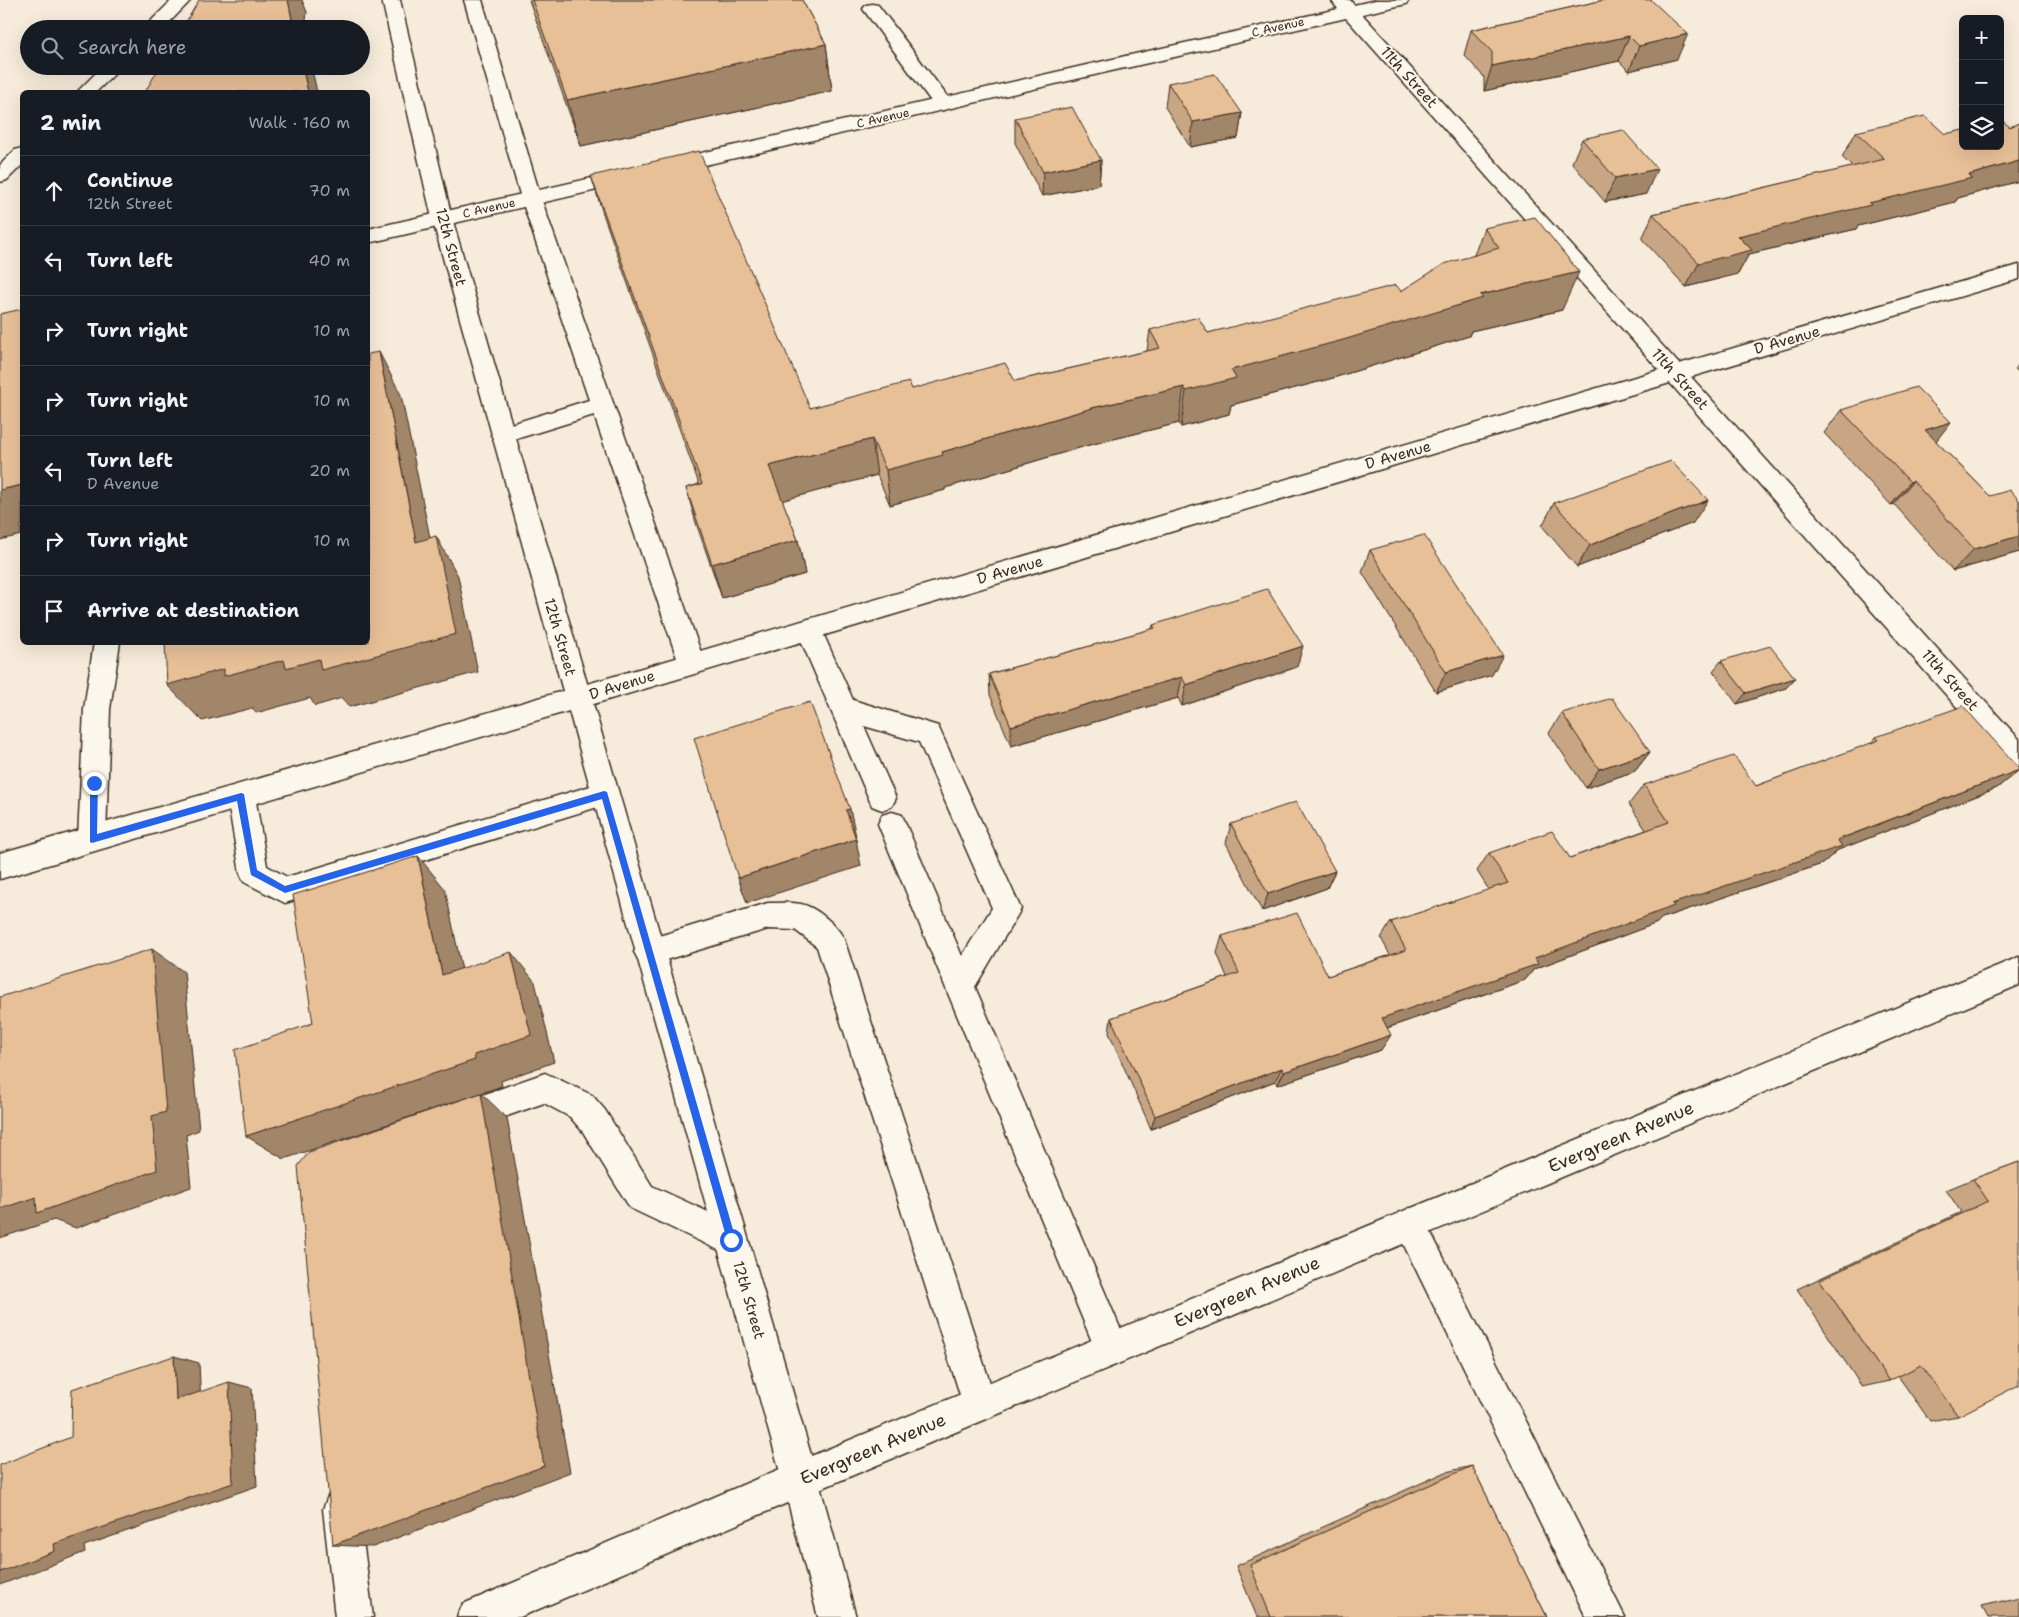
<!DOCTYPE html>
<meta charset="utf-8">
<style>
:root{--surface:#171b24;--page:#242831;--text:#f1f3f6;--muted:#9ea1a6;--line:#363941}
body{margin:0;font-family:"Shantell Sans",sans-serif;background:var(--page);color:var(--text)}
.controls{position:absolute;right:15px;top:15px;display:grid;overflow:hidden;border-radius:8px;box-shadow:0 5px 20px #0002}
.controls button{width:45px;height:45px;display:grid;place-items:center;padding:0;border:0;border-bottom:1px solid var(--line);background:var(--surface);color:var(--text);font:25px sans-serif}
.stop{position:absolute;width:15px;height:15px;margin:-11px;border:4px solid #2563eb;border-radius:50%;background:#fff}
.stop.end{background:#2563eb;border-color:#fff;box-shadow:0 1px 5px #0008}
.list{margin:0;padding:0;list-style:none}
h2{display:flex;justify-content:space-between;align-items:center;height:65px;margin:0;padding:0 20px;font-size:21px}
h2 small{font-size:16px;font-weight:400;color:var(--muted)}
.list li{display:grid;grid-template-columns:32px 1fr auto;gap:15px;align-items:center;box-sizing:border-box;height:70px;padding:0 20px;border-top:1px solid var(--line)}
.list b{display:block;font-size:19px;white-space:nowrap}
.list p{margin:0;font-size:16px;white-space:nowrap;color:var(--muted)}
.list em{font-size:16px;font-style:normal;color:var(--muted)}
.icon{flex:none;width:28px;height:28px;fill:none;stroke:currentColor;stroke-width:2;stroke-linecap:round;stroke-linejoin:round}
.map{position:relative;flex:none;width:2019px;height:1617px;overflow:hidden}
.search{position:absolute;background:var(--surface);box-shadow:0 5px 20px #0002;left:20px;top:20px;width:350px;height:55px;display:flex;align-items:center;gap:12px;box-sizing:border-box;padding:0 18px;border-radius:28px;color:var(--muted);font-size:19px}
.panel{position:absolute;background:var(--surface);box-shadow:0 5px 20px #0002;left:20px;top:90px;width:350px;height:555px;border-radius:8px}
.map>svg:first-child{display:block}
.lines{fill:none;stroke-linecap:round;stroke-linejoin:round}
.service-casing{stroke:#3b2a1e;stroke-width:3}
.minor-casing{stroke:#3b2a1e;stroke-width:3}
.tertiary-casing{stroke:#3b2a1e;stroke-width:3}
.secondary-casing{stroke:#3b2a1e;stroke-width:3}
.primary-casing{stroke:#3b2a1e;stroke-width:3}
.service{fill:#fbf7ec;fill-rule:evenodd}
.minor{fill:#fbf7ec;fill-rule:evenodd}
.tertiary{fill:#fbf7ec;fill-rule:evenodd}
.secondary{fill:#fbf7ec;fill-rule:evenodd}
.primary{fill:#fbf7ec;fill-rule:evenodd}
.wall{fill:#c8a583;stroke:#3b2a1e}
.shaded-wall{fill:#a2866a;stroke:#3b2a1e}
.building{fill:#e8c098;stroke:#3b2a1e}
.route{fill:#2563eb}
.labels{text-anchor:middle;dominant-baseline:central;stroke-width:4;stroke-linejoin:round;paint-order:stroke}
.far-street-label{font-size:12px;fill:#3b2a1e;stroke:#fbf7ec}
.street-label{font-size:15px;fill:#3b2a1e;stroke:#fbf7ec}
.near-street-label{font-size:18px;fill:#3b2a1e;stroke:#fbf7ec}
</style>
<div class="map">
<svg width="2019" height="1617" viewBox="0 0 2019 1617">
<rect width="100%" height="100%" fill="#f7ecdb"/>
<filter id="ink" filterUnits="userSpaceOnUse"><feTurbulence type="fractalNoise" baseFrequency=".02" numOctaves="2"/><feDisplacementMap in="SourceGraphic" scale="10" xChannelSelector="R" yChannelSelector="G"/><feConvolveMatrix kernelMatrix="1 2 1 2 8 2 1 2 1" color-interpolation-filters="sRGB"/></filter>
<g filter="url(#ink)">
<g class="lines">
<g class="service-casing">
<g id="service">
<path d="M464 0H482L541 198 705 664 701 671 692 674 683 671 679 664 594 415 503 443 495 441 491 435 495 429 589 400 521 198Z"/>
<path d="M872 4 878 5 950 100 953 104 950 108 943 110 936 108 863 9 866 5Z"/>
<path d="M809 619 818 622 853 700 938 726 1021 909 975 987 1129 1349 1124 1361 1112 1366 1100 1361 878 824 882 815 892 812 902 815 962 956 992 908 919 742 864 726 896 798 892 806 882 810 872 806 796 629 800 622Z"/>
<path d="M94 642H120L110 709 106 839 102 848 92 851 82 848 78 839 84 709Z"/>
<path d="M604 782 614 786 618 794 614 802 285 903 244 882 240 873 227 796 231 788 241 784 251 788 255 796 267 866 287 877Z"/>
<path d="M768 903C778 903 790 902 801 904 816 907 837 925 844 939L997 1404 992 1416 980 1421 968 1416 963 1404 817 947 795 930 768 929 649 965 639 961 634 952 639 943 649 939Z"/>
<path d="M545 1073 592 1095 605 1110 652 1186 743 1228 747 1240 743 1252 731 1256 630 1208 583 1132 570 1117 544 1103 459 1133 448 1129 443 1118 448 1107Z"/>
<path d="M1410 1208 1421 1213 1625 1617H1586L1399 1235 1394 1224 1399 1213Z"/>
<path d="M341 1491 354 1496 359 1509 373 1617H335L323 1509 328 1496Z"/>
</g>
</g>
<g class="minor-casing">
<g id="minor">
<path d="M1331 0H1350L1354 5 1376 0H1409L1406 4 1362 14 1679 364 2019 265V279L1691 377 2019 739V769L2009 766 1670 383 577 709 568 706 564 698 568 690 577 687 1659 370 1346 18 1126 68 1119 66 1117 62 1119 58 1126 56 1338 9Z"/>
<path d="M2019 957V985L813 1492 520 1617H457L463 1604 787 1466Z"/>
</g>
</g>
<g class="tertiary-casing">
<path id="tertiary" d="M1126 56 1133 58 1135 62 1133 66 368 243V229Z"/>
</g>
<g class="secondary-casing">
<path id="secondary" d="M382 0H400L452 218 818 1479 856 1617H818L782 1479 569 711 0 879V853L563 691 432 218Z"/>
</g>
<g class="primary-casing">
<g id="primary">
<path d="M172 0H191L163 29H143Z"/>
<path d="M103 66H123L96 92H77Z"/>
<path d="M22 148V165L7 180 0 182V165L15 150Z"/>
</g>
</g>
<use href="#service" class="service"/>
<use href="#minor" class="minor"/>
<use href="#tertiary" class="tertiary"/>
<use href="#secondary" class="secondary"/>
<use href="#primary" class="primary"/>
</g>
<g class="wall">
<path d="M529 0H802L826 44 832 91 581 146Z"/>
<path d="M1604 0 1677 59 1629 71 1619 61 1484 91V77L1464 55 1471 30Z"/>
<path d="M1168 83 1242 113 1238 138 1190 147 1165 107Z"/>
<path d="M1015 118 1101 160 1099 185 1042 196 1015 143Z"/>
<path d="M2019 123V181L1958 198 1955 202 1858 226 1856 229 1749 254 1738 274 1686 287 1642 239 1653 214 1852 167 1842 157 1856 132 1945 134 2010 127Z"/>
<path d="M1582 139 1646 194 1605 202 1572 163Z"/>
<path d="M591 176 810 408 912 389 1015 381 1147 351 1150 330 1208 333 1401 291 1474 255 1484 228 1562 310 1471 331 1469 336 1333 378 1231 405 1229 414 1181 427 1179 423 1089 445 945 488V490L890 505 877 475 782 500 798 540 805 574 722 598 696 523 686 488 699 484 603 214Z"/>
<path d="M2019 364V372L2015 369Z"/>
<path d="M1841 410 1936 441 1990 496 2019 500V552L1953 571 1894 504 1891 505 1824 433Z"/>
<path d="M1554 503 1693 523 1577 567 1542 526Z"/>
<path d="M1370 550 1492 675 1436 692 1362 572Z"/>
<path d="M1153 625 1297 667 1182 706 1178 698 1011 746 990 695 989 674 1152 629Z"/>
<path d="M1721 661 1795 678 1786 688 1737 704 1713 671Z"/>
<path d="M1562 713 1650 752 1635 771 1586 788 1549 733Z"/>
<path d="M1876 737 2019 768V770L1997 788 1838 850 1822 864 1662 918 1657 923 1534 969 1525 980 1387 1028 1381 1050 1277 1085 1275 1081 1151 1129 1109 1033 1111 1018 1227 977 1217 953 1222 936 1328 976 1390 955 1381 938 1391 922 1489 890 1477 871 1489 853 1570 858 1646 830 1629 804 1644 785 1756 786 1870 744Z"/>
<path d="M1231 824 1335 871 1327 888 1262 911 1226 843Z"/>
<path d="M2019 1162 1958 1416 1930 1421 1898 1376 1889 1381 1862 1387 1797 1289 1961 1212 1946 1190 1973 1179Z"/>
<path d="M1472 1466 1547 1617H1257L1236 1566 1446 1472Z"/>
<path d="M2019 1597V1617H1988L1982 1606Z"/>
</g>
<g class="shaded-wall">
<path d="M288 0H302L307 12 305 29H294Z"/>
<path d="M1688 34 1677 59 1629 71 1639 46Z"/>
<path d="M1629 36 1619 61 1484 91 1492 66Z"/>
<path d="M826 44 832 91 581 146 567 100Z"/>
<path d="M302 66H311L317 92H308Z"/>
<path d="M1242 113 1238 138 1190 147 1193 122Z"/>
<path d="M1101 160 1099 185 1042 196 1043 172Z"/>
<path d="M2019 161V181L1958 198 1955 202 1858 226 1856 229 1749 254 1738 274 1686 287 1699 263 1738 236 1869 203Z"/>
<path d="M1657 169 1646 194 1605 202 1615 178Z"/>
<path d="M1579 272 1562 310 1471 331 1469 336 1333 378 1231 405 1229 414 1181 427 1186 391 1231 370 1480 295Z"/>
<path d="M379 352 401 395 439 582 416 542Z"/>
<path d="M1184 387 1179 423 1089 445 945 488V490L890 505 886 470 942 452 1092 408Z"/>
<path d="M1951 422 1933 445 1925 430Z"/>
<path d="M872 439 877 475 777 502 769 466Z"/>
<path d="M1913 481 1894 504 1891 505 1910 482Z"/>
<path d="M22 485V525L21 526V535L0 540V490Z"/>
<path d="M1708 500 1693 523 1577 567 1590 545Z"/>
<path d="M436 536 458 576 478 672 349 707 342 698 315 706 310 698 256 713 252 708 202 721 167 685Z"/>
<path d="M2019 536V552L1953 571 1974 549Z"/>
<path d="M798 540 805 574 722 598 712 564Z"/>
<path d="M1303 646 1297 667 1182 706 1186 685Z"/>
<path d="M1503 655 1492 675 1436 692 1446 672Z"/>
<path d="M1182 677 1178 698 1011 746V726Z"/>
<path d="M1795 678 1786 688 1737 704 1746 693Z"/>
<path d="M1650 752 1635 771 1586 788 1599 769Z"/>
<path d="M2019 770 1997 788 1838 850 1822 864 1662 918 1657 923 1534 969 1525 980 1372 1033 1382 1018 1535 958 1672 904Z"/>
<path d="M850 809 856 836 851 837 846 810Z"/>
<path d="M856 839 861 866 747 903 738 878Z"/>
<path d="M418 856 445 889 469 1004 442 975Z"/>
<path d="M1335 871 1327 888 1262 911 1268 894Z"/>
<path d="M152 949 184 972 199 1130 186 1135 191 1187 76 1228 54 1220 0 1238V1209L152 1116Z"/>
<path d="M511 952 535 982 554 1062 501 1081 502 1086 284 1159 246 1136 474 1055Z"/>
<path d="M1391 1035 1381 1050 1277 1085 1284 1072Z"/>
<path d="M1282 1068 1275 1081 1151 1129 1155 1116Z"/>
<path d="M481 1093 507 1118 570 1472 373 1547 333 1545Z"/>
<path d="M174 1356 199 1363 201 1405 176 1400Z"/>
<path d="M229 1382 252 1388 257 1486 84 1546 85 1552 0 1585V1572L54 1544Z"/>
</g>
<g class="building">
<path d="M199 0H288L294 29H182Z"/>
<path d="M532 0H802L826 44 567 100Z"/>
<path d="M1604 0H1651L1688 34 1639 46 1629 36 1492 66V52L1471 30Z"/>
<path d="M160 66H302L308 92H145Z"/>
<path d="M1215 74 1242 113 1193 122 1168 83Z"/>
<path d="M1072 107 1101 160 1043 172 1015 118Z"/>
<path d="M1925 116 1945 134 1963 130V146H2000V119L2010 127 2019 123V161L1969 175 1972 178 1869 203 1871 205 1738 236 1752 250 1699 263 1653 214 1885 159 1856 132Z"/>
<path d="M1623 130 1657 169 1615 178 1582 139Z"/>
<path d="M699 151 810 408 909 382 912 389 1005 363 1015 381 1160 348 1150 330 1198 317 1208 333 1396 285 1401 291 1444 264 1499 248 1484 228 1535 217 1579 272 1480 295 1483 298 1343 340 1231 370 1236 378 1186 391 1184 387 1092 408 942 452 943 455 886 470 872 439 769 466 798 540 712 564 686 488 702 484 591 176Z"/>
<path d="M22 309V485L0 490V314Z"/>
<path d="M379 352 416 542 436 536 456 634 321 670 319 659 286 668 284 660 224 676V669L167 685 165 642H368V354Z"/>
<path d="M1916 387 1951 422 1925 430 1990 496 2010 490 2019 500V536L1974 549 1913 481 1910 482 1841 410Z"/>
<path d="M1671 461 1708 500 1590 545 1554 503Z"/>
<path d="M1424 535 1503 655 1446 672 1370 550Z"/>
<path d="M1267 589 1303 646 1186 685 1182 677 1011 726 989 674 1155 628 1153 625Z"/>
<path d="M1770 646 1795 678 1746 693 1721 661Z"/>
<path d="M1612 698 1650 752 1599 769 1562 713Z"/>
<path d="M810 702 850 809 846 810 856 839 738 878 694 738Z"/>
<path d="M1963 706 2019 768V770L1837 840 1842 846 1672 904 1674 906 1535 958 1538 964 1382 1018 1391 1035 1284 1072 1282 1068 1155 1116 1111 1018 1239 973 1222 936 1297 913 1328 976 1406 950 1391 922 1508 883 1489 853 1552 831 1570 858 1669 822 1644 785 1734 756 1756 786 1879 740 1876 737Z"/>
<path d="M1296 802 1335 871 1268 894 1231 824Z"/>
<path d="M418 856 442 975 511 952 531 1035 474 1055 475 1060 246 1136 235 1050 313 1023 293 895Z"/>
<path d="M152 949 166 1112 152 1116 157 1170 37 1213 36 1197 0 1209V997Z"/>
<path d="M481 1093 544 1466 333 1545 298 1166 309 1152Z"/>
<path d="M2019 1162V1385L1958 1416 1921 1365 1889 1381 1820 1280 1988 1201 1973 1179Z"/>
<path d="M174 1356 176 1400 229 1382 233 1483 54 1544 55 1551 0 1572V1465L71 1437 72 1389Z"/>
<path d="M1472 1466 1547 1617H1271L1250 1565Z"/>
</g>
</g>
<path class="route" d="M94 780 98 783 97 834 241 793 244 794 257 870 285 886 604 791 607 792 736 1240 735 1244H728L727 1240 602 799 285 893 251 875 237 801 92 843 90 842V783Z"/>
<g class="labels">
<g class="far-street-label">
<text transform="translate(1278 27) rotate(-13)">C Avenue</text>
<text transform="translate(883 118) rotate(-13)">C Avenue</text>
<text transform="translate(489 208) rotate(-13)">C Avenue</text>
</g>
<g class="street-label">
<text transform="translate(1409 77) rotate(48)">11th Street</text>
<text transform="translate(451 247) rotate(75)">12th Street</text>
<text transform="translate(1787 340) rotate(-16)">D Avenue</text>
<text transform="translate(1680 379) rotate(48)">11th Street</text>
<text transform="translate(1398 455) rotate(-16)">D Avenue</text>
<text transform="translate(1010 570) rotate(-16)">D Avenue</text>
<text transform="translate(560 637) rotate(74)">12th Street</text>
<text transform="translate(1950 680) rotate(48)">11th Street</text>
<text transform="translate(622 685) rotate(-17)">D Avenue</text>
<text transform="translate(749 1300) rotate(74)">12th Street</text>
</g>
<g class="near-street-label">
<text transform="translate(1621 1137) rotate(-23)">Evergreen Avenue</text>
<text transform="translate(1247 1292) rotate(-23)">Evergreen Avenue</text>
<text transform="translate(873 1449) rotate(-23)">Evergreen Avenue</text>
</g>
</g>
</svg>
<div class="controls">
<button>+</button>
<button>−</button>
<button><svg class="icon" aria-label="layers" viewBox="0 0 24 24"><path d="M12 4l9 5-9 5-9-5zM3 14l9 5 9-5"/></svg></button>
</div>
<div class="stop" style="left:731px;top:1240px"></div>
<div class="stop end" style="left:94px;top:783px"></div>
<div class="search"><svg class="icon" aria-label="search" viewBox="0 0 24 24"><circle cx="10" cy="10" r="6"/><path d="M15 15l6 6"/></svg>Search here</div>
<section class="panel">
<h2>2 min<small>Walk · 160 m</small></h2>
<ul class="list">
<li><svg class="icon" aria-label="ahead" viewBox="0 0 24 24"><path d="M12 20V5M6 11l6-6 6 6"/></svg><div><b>Continue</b><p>12th Street</p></div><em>70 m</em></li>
<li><svg class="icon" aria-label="left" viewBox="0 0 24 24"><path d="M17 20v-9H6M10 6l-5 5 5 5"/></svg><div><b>Turn left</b></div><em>40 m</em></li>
<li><svg class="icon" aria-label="right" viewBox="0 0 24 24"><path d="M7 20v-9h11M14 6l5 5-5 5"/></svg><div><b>Turn right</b></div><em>10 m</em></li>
<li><svg class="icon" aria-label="right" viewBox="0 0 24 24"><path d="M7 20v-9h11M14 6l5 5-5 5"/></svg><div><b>Turn right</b></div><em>10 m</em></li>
<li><svg class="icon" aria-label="left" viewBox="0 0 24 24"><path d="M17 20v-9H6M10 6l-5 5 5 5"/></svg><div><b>Turn left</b><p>D Avenue</p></div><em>20 m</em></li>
<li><svg class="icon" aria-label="right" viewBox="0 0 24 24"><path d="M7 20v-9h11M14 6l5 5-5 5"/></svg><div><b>Turn right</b></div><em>10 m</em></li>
<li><svg class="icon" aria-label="arrive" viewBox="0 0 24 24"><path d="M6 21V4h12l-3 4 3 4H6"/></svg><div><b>Arrive at destination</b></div></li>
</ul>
</section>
</div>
